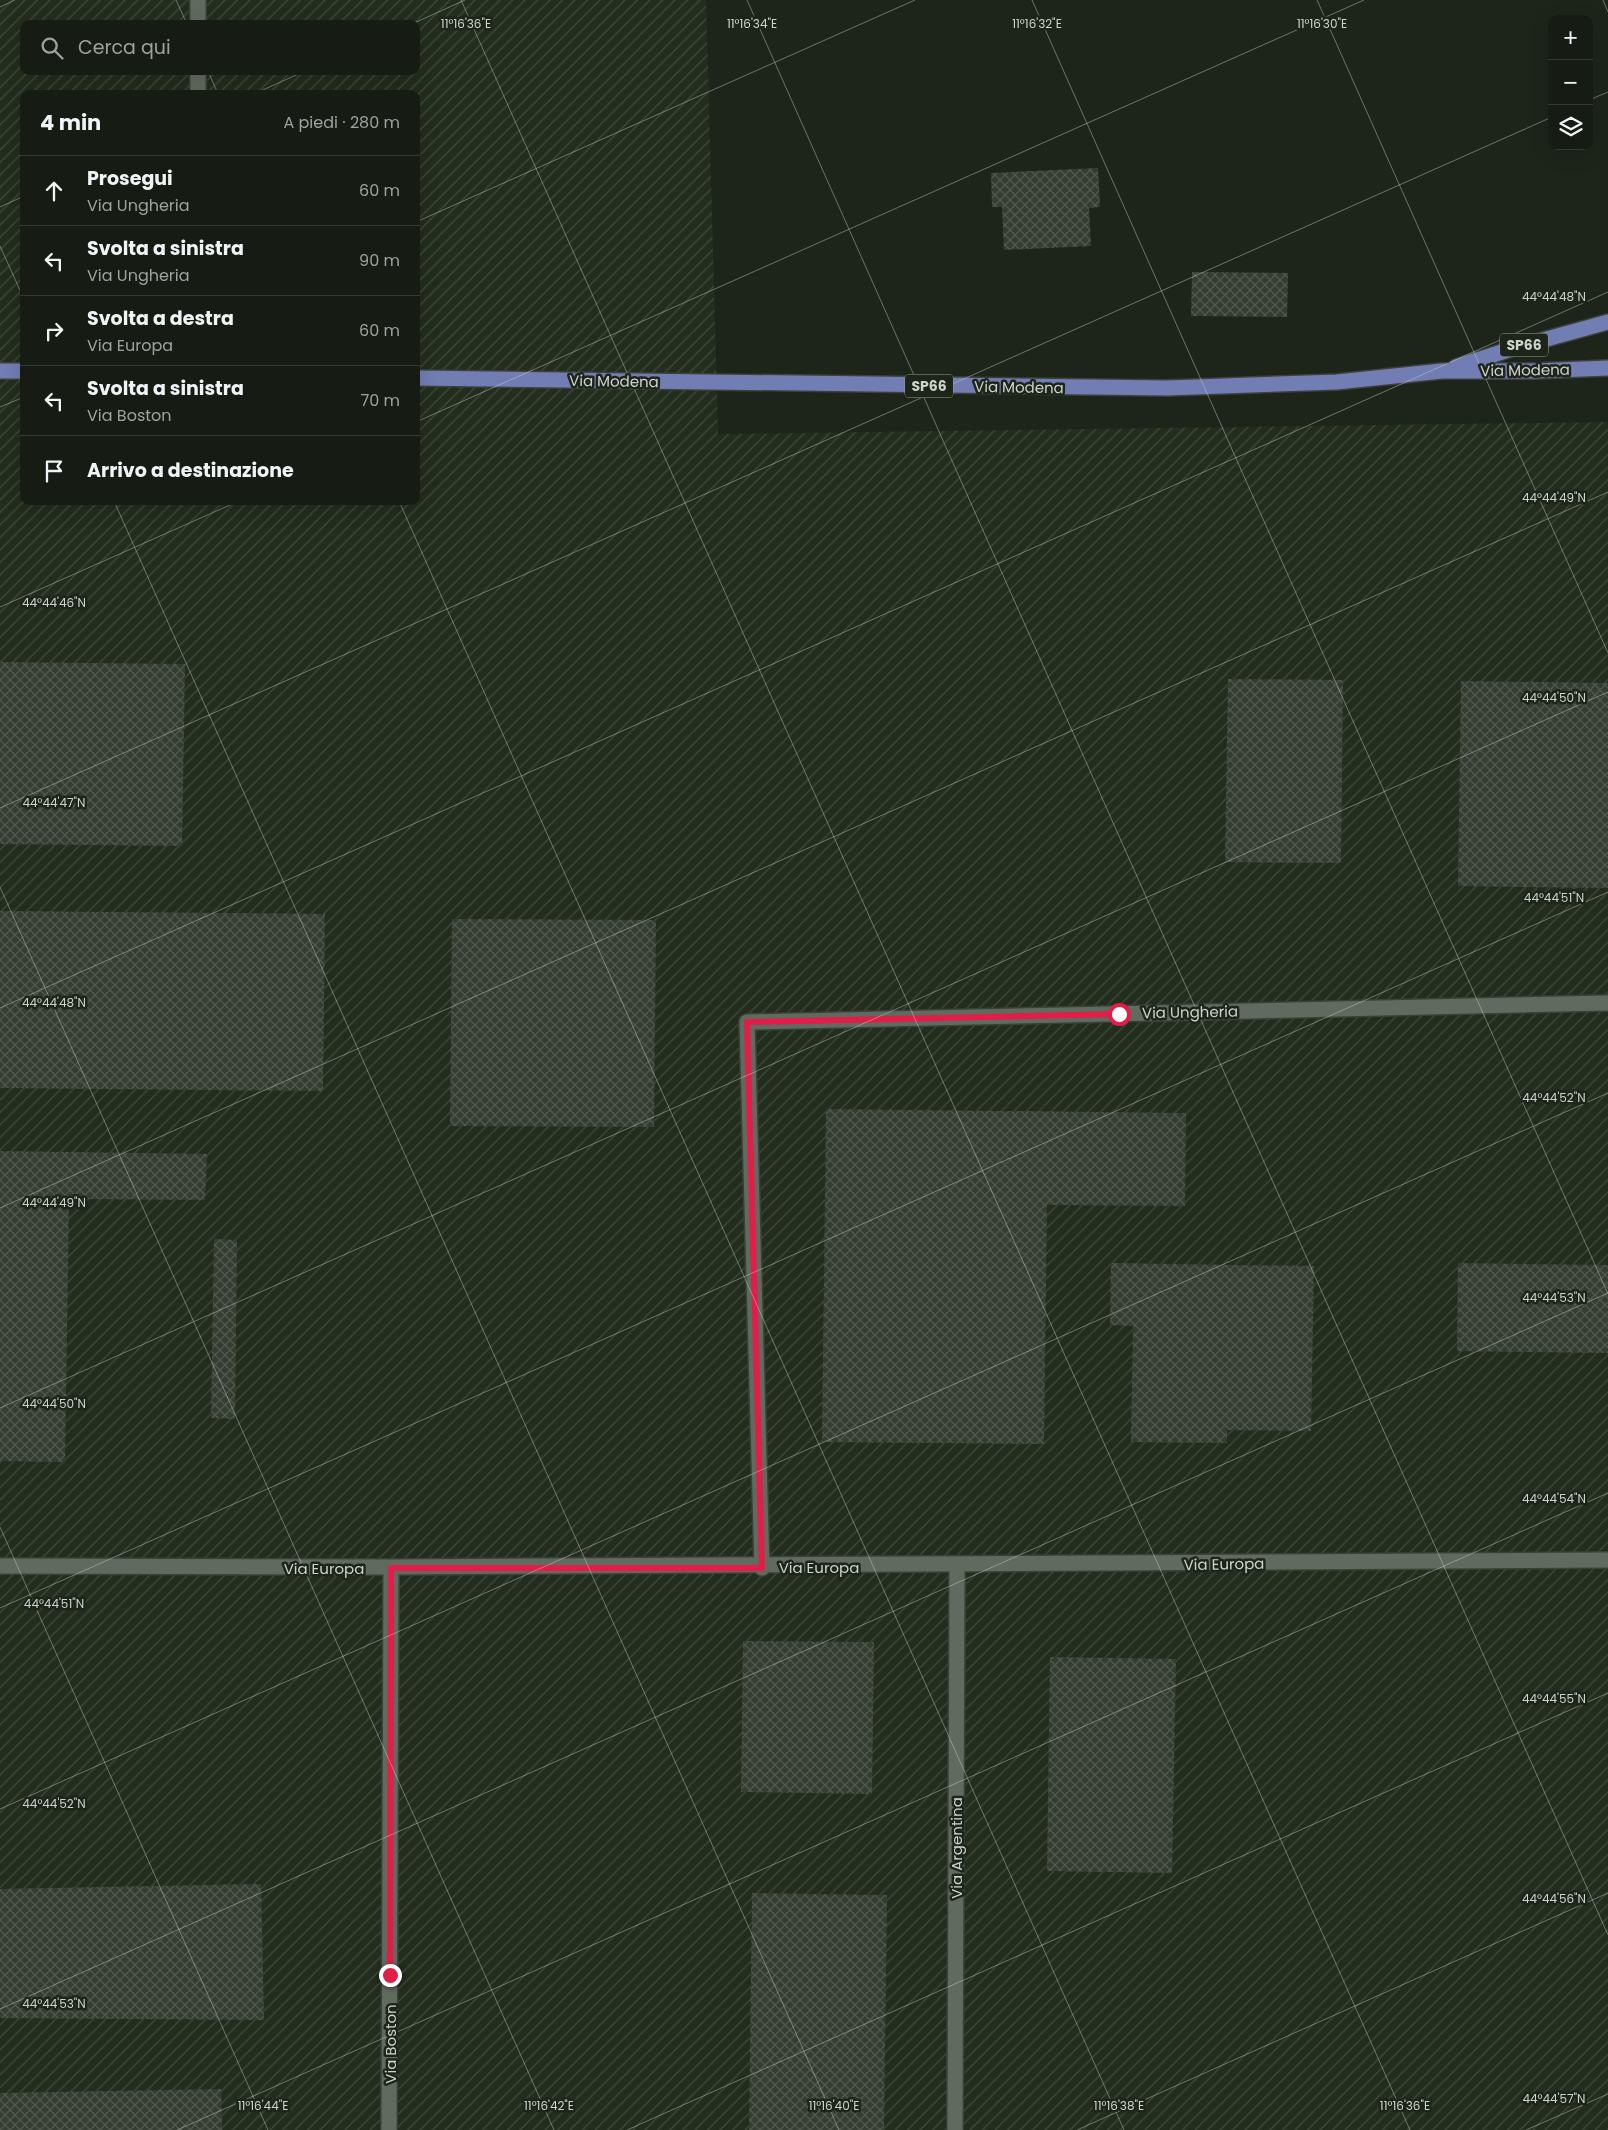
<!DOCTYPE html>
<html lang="it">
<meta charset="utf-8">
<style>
:root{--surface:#161c14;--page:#232922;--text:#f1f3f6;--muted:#9ea1a0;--line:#353a34}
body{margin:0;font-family:Poppins,sans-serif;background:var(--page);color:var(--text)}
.controls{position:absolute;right:15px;top:15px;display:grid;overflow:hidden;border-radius:10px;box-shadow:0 5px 20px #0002}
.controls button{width:45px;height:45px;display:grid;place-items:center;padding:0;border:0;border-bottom:1px solid var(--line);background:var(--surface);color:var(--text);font:25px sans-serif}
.stop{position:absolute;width:15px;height:15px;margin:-11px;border:4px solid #e11d48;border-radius:50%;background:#fff}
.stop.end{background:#e11d48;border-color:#fff;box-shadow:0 1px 5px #0008}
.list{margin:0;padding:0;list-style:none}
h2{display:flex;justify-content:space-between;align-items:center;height:65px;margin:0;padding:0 20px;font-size:21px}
h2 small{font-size:16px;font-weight:400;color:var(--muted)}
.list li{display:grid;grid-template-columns:32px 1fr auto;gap:15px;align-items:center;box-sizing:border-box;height:70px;padding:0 20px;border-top:1px solid var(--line)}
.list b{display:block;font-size:19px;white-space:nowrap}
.list p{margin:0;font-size:16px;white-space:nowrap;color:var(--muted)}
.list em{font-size:16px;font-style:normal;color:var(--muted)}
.icon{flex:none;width:28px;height:28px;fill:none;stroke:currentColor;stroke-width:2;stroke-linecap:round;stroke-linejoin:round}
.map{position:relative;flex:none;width:1608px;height:2130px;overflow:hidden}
.search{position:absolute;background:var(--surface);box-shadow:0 5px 20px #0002;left:20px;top:20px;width:400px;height:55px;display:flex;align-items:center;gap:12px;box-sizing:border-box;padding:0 18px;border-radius:10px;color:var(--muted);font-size:19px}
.panel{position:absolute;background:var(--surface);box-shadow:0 5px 20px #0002;left:20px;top:90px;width:400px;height:415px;border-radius:10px}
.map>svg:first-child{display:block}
.industrial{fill:url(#industrial-furrows);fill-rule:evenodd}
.building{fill:url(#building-cross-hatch)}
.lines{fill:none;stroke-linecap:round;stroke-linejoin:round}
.minor-casing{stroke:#3b4139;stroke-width:18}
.major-casing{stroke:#3b4139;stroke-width:18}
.minor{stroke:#616a5e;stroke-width:15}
.major{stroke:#727db3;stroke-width:15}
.route{stroke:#e11d48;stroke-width:6}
.ticks{fill:none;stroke:#ced3cc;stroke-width:1;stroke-opacity:0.45}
.labels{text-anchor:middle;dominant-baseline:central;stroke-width:5;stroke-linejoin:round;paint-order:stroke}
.shield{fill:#1d251b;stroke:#999f97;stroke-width:1}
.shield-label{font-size:14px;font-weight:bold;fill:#ced3cc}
.street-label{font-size:15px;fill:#ced3cc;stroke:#1d251b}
.ticks-label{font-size:12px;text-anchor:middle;fill:#ced3cc;stroke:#1d251b;stroke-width:5;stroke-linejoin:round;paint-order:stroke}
</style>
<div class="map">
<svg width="1608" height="2130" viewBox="0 0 1608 2130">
<defs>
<pattern id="industrial-furrows" width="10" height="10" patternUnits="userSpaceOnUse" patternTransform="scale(1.25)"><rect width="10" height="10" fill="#222d1d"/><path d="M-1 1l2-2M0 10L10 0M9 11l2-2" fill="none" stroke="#414b3d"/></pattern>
<pattern id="building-cross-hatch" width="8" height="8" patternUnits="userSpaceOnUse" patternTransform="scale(1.25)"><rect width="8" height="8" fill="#353d32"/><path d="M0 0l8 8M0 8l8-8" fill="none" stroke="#51584e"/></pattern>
</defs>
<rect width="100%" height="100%" fill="#1d251b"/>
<path class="industrial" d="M0 0H706L718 434 1608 422V2130H0ZM24 24H416V71H24ZM24 94H416V501H24Z"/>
<g class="building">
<path d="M1098 168 1100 207 1089 208 1091 246 1004 250 1002 207H992L991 173Z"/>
<path d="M1192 272 1288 273 1287 317 1191 316Z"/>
<path d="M0 662 185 664 182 846 0 844Z"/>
<path d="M1228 679 1343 680 1341 863 1225 862Z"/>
<path d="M1461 681 1608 683V888L1458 886Z"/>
<path d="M0 911 325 914 323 1091 0 1088Z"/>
<path d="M452 919 656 920 654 1127 450 1126Z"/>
<path d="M826 1109 1186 1113 1185 1206 1047 1205 1044 1444 822 1442Z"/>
<path d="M0 1151 207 1154 205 1200 69 1199 65 1462 0 1461Z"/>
<path d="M214 1239 237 1240 235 1419 211 1418Z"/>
<path d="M1111 1263 1314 1266 1311 1431 1227 1430V1443L1131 1442 1133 1326 1110 1325Z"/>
<path d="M1458 1263 1608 1265V1353L1457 1351Z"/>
<path d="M743 1641 874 1642 872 1794 741 1792Z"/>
<path d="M1050 1657 1176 1659 1172 1873 1047 1871Z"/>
<path d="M261 1884 264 2020 0 2018V1889Z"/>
<path d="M752 1893 887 1895 884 2130H749Z"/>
<path d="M221 2089 222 2130H0V2093Z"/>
</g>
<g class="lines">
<g class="minor-casing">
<g id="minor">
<path d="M198 24V0"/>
<path d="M198 94V71"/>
<path d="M0 1566C536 1569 1072 1565 1608 1560"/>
<path d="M762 1568 747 1022 1608 1003"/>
<path d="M389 2130 391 1569"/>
<path d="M955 2130 957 1567"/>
</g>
</g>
<g class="major-casing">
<g id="major">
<path d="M1456 367 1514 348 1608 322"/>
<path d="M0 371H24"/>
<path d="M416 378 1167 388 1337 382 1442 371H1534L1608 368"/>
</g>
</g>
<use href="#minor" class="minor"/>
<use href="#major" class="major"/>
</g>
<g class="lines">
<path class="route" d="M390 1975 391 1568H762L747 1022 1119 1014"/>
</g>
<path class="ticks" d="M176 0 187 24M461 0 1410 2130M747 0 1608 1935M1032 0 1608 1294M1317 0 1608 653M1603 0 1608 12M0 7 15 0M412 24 465 0M208 71 218 94M254 94 305 71M1589 100 1608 92M0 207 24 196M416 222 915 0M0 246 24 299M0 407 24 397M416 422 1364 0M114 501 839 2130M399 501 1124 2130M0 607 239 501M0 808 1552 117M0 887 554 2130M0 1008 1608 292M0 1208 1608 492M0 1408 1608 692M0 1527 268 2130M0 1608 1608 892M0 1809 1608 1093M0 2009 1608 1293M177 2130 1608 1493M627 2130 1608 1693M1077 2130 1608 1893M1526 2130 1608 2094"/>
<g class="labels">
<g class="shield">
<rect x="1500" y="333.5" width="48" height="23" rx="4"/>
<rect x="905" y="374.5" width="48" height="23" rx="4"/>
</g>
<g class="shield-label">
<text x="1524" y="345">SP66</text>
<text x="929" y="386">SP66</text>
</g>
<g class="street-label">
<text transform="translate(1525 370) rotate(-1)">Via Modena</text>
<text transform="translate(614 381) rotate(1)">Via Modena</text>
<text transform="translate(1019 387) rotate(1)">Via Modena</text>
<text transform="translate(1190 1012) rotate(-1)">Via Ungheria</text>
<text transform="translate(1224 1564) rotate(-1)">Via Europa</text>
<text x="819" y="1567">Via Europa</text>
<text x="324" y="1568">Via Europa</text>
<text transform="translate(956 1848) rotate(-90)">Via Argentina</text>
<text transform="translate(390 2044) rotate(-90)">Via Boston</text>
</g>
</g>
<g class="ticks-label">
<text x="466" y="28">11°16'36"E</text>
<text x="752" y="28">11°16'34"E</text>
<text x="1037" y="28">11°16'32"E</text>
<text x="1322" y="28">11°16'30"E</text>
<text x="1554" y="301">44°44'48"N</text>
<text x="1554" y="502">44°44'49"N</text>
<text x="54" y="607">44°44'46"N</text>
<text x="1554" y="702">44°44'50"N</text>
<text x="54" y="807">44°44'47"N</text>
<text x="1554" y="902">44°44'51"N</text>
<text x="54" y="1007">44°44'48"N</text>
<text x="1554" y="1102">44°44'52"N</text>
<text x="54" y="1207">44°44'49"N</text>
<text x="1554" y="1302">44°44'53"N</text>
<text x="54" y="1408">44°44'50"N</text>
<text x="1554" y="1503">44°44'54"N</text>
<text x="54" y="1608">44°44'51"N</text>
<text x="1554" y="1703">44°44'55"N</text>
<text x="54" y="1808">44°44'52"N</text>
<text x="1554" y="1903">44°44'56"N</text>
<text x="54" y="2008">44°44'53"N</text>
<text x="1554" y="2103">44°44'57"N</text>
<text x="263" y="2110">11°16'44"E</text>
<text x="549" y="2110">11°16'42"E</text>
<text x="834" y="2110">11°16'40"E</text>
<text x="1119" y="2110">11°16'38"E</text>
<text x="1405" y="2110">11°16'36"E</text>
</g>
</svg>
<div class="controls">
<button>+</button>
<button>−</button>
<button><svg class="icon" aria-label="layers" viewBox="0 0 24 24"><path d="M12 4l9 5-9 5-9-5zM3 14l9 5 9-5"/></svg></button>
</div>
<div class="stop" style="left:1119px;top:1014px"></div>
<div class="stop end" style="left:390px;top:1975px"></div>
<div class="search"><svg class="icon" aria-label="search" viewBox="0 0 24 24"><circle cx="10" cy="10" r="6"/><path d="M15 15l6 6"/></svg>Cerca qui</div>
<section class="panel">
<h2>4 min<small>A piedi · 280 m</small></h2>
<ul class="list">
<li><svg class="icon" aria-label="ahead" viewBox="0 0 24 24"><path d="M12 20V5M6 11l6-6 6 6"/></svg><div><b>Prosegui</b><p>Via Ungheria</p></div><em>60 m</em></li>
<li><svg class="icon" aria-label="left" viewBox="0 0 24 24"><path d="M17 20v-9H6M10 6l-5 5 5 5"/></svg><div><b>Svolta a sinistra</b><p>Via Ungheria</p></div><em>90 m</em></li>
<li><svg class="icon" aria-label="right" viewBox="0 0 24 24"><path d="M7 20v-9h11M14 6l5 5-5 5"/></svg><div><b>Svolta a destra</b><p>Via Europa</p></div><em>60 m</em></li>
<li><svg class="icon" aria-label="left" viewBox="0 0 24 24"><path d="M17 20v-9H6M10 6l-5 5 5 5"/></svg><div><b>Svolta a sinistra</b><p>Via Boston</p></div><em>70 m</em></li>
<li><svg class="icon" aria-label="arrive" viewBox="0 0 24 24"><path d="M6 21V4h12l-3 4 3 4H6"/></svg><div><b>Arrivo a destinazione</b></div></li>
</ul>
</section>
</div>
